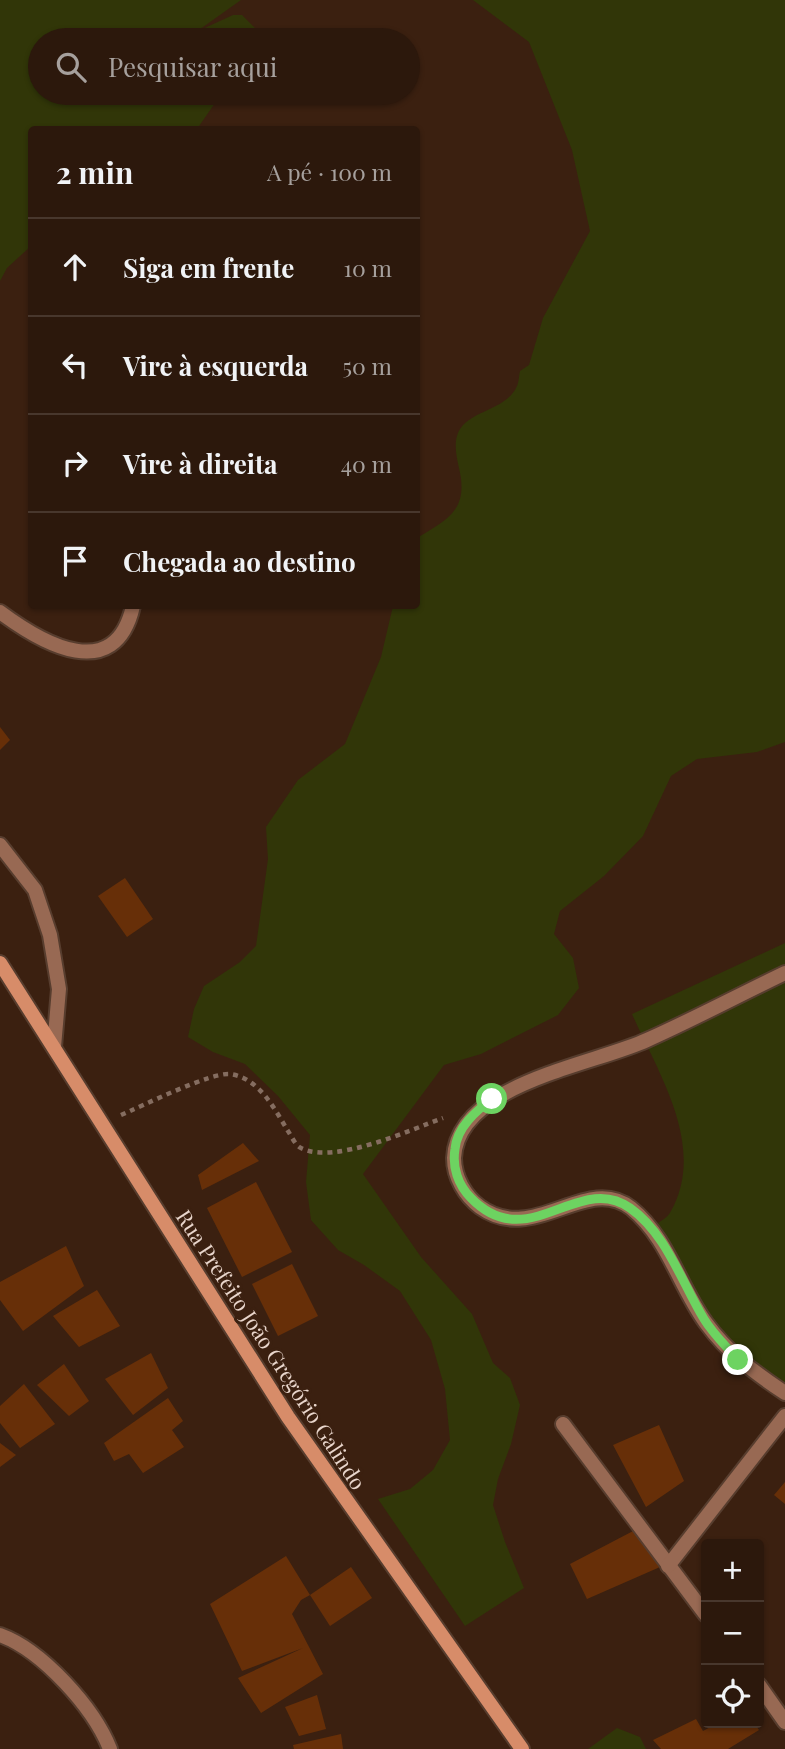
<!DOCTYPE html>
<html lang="pt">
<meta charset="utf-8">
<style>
:root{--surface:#2c180c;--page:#342115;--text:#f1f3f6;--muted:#a6a09d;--line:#48372d}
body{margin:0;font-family:"Playfair Display",serif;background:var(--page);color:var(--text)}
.controls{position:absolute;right:21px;bottom:21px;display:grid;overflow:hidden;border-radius:7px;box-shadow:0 2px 5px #0004}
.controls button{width:63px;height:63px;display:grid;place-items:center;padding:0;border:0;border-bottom:2px solid var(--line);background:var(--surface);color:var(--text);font:35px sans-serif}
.stop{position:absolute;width:21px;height:21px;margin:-16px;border:5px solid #6dd361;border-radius:50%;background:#fff}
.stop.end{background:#6dd361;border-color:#fff;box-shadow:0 2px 7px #0008}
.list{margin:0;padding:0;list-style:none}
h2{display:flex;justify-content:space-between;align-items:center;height:91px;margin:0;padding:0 28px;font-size:30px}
h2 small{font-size:23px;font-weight:400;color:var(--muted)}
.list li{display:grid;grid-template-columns:46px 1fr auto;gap:21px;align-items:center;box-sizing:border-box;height:98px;padding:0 28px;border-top:2px solid var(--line)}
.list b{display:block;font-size:26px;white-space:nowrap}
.list em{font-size:23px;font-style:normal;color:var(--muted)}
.icon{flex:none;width:38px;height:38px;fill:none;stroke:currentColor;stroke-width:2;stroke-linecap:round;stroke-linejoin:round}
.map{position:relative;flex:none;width:785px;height:1749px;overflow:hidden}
.search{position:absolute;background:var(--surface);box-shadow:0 2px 5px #0004;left:28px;top:28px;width:392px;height:77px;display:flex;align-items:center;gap:18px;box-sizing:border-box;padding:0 24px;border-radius:38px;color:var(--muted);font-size:26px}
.panel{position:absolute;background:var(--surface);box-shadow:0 2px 5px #0004;left:28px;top:126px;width:392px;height:483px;border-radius:7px}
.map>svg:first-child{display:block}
.green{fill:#313608}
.building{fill:#672f08}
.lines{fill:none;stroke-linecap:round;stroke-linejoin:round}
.street-casing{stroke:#573d2e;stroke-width:18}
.secondary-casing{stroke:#573d2e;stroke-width:18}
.path{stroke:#856d60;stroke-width:4.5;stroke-dasharray:5 5;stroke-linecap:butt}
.street{stroke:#986953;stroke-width:14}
.secondary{stroke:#d78c69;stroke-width:14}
.route{stroke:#6dd361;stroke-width:9}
.labels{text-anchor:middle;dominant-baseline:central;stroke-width:6;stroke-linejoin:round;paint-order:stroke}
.street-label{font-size:21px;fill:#e9d6cc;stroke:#3b2010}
</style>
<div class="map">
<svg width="785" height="1749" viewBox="0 0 785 1749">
<rect width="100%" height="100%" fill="#3b2010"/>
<g class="green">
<path d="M0 0H241L196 32 233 15H242L258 31 257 40H40V93H222L197 129 32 130 31 246 7 268 0 281Z"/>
<path d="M473 0H785V742L757 752 697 759 671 776 643 836 604 876 560 911 554 934 573 958 579 988 558 1015 481 1054 444 1065 363 1174 421 1257 472 1314 493 1363 510 1378 520 1405 511 1444 498 1479 493 1505 505 1542 524 1588 465 1626 378 1499 410 1489 433 1470 450 1440 445 1389 431 1340 400 1291 364 1265 338 1250 311 1220 306 1182 310 1135 278 1096 245 1064 213 1052 188 1037 194 1009 204 986 240 962 256 946 268 859 266 827 298 780 345 744 381 657 393 606H416L417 538C448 519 469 510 459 468 457 459 454 446 457 436 464 410 506 412 517 386 519 382 519 375 520 371L529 365 543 318 590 231 572 150 529 42Z"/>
<path d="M785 943V1393L738 1360 651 1228C657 1223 668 1218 671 1211 707 1146 658 1073 632 1014Z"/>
<path d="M617 1728 640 1737 646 1749H588Z"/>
</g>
<g class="building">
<path d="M0 727 10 740 0 750Z"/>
<path d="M125 878 153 919 127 937 98 896Z"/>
<path d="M243 1143 259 1161 202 1190 198 1175Z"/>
<path d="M256 1182 292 1252 242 1277 207 1208Z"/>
<path d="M66 1246 84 1286 23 1331 0 1300V1282Z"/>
<path d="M292 1264 318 1316 278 1336 252 1284Z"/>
<path d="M97 1290 120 1326 79 1347 53 1316Z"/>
<path d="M151 1353 168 1388 133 1415 105 1379Z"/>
<path d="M64 1364 89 1401 69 1416 37 1385Z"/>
<path d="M24 1384 55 1424 20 1448 0 1423V1406Z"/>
<path d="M168 1398 183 1421 172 1430 184 1447 143 1473 129 1454 114 1461 104 1443Z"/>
<path d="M659 1425 684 1481 646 1507 613 1445Z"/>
<path d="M0 1443 16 1455 0 1467Z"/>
<path d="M785 1482V1504L774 1495Z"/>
<path d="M635 1530 660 1567 587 1599 570 1564Z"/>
<path d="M286 1556 310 1595 301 1600 292 1614 323 1674 261 1713 238 1678 303 1648 242 1671 210 1604Z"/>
<path d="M351 1567 372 1598 330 1626 310 1595Z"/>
<path d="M317 1695 326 1729 299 1736 285 1707Z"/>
<path d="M696 1719 703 1731 718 1723H754L759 1730 728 1749H661L653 1740Z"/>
<path d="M341 1734 343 1749H294L293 1745Z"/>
</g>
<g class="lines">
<g class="street-casing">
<g id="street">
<path d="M0 612C43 644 115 685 133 606"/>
<path d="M0 845 35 890 50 935 59 989 54 1047"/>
<path d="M785 973C739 995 694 1019 647 1040 593 1065 457 1084 454 1158 454 1177 465 1196 480 1207 534 1246 586 1173 631 1208 668 1238 679 1286 706 1323 728 1353 755 1373 785 1393"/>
<path d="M563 1424 706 1615"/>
<path d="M668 1566 785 1416"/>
<path d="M0 1635C42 1650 94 1708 110 1749"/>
<path d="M759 1685 785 1722"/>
</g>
</g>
<g class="secondary-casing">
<path id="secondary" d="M0 963 288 1417 522 1749"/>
</g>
<path class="path" d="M121 1115C142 1106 211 1072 230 1074 259 1078 274 1108 288 1131 292 1137 295 1145 301 1148 334 1165 410 1130 443 1118"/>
<use href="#street" class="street"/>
<use href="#secondary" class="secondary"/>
</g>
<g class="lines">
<path class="route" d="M492 1099C476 1111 457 1127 455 1149 452 1167 458 1185 471 1198 528 1257 579 1171 630 1208 666 1233 682 1283 704 1319 713 1334 727 1347 738 1360"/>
</g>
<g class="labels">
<g class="street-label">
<text transform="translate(272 1349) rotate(57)">Rua Prefeito João Gregório Galindo</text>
</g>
</g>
</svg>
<div class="controls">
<button>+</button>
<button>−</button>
<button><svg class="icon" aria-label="locate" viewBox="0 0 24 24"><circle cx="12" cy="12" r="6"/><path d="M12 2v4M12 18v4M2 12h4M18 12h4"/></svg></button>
</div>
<div class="stop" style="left:492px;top:1099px"></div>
<div class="stop end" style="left:738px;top:1360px"></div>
<div class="search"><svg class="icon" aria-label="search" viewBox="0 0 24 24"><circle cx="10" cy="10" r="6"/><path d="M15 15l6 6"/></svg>Pesquisar aqui</div>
<section class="panel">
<h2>2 min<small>A pé · 100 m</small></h2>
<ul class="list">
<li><svg class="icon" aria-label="ahead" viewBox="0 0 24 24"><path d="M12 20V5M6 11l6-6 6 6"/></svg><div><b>Siga em frente</b></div><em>10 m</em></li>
<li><svg class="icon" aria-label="left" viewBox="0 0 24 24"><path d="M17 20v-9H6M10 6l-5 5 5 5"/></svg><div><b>Vire à esquerda</b></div><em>50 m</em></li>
<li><svg class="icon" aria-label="right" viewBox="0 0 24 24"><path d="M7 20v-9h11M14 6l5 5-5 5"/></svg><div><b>Vire à direita</b></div><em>40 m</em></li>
<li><svg class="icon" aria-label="arrive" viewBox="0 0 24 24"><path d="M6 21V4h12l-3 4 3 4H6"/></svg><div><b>Chegada ao destino</b></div></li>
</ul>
</section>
</div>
